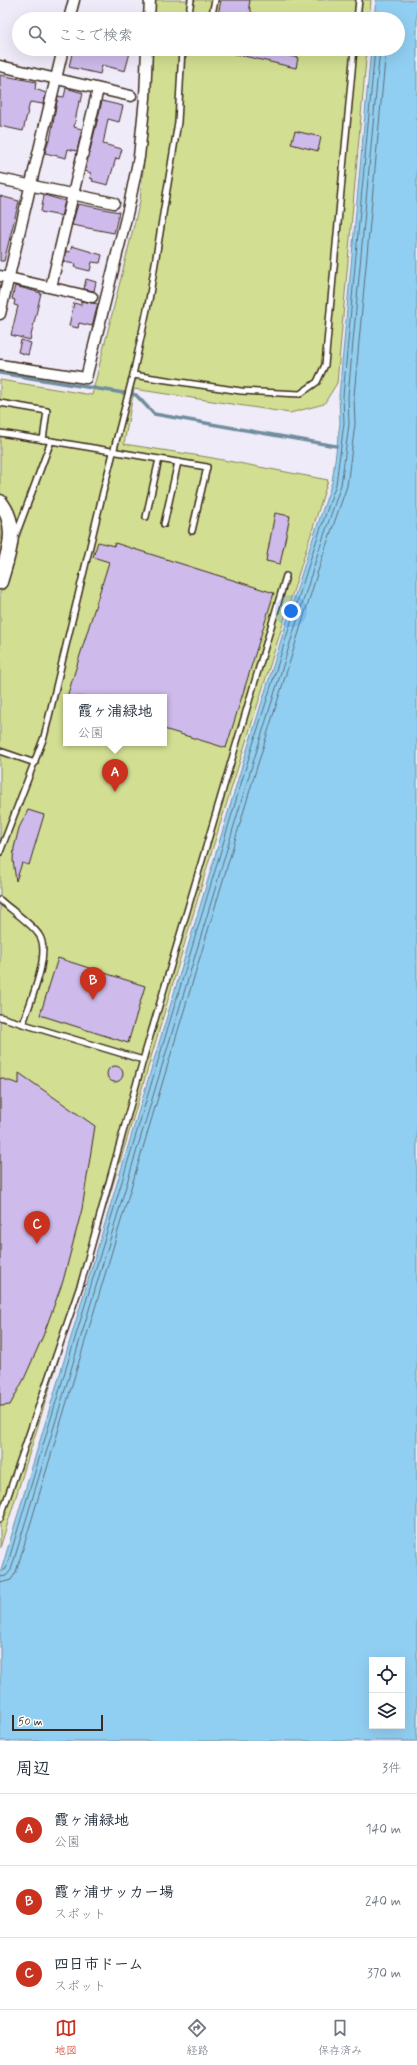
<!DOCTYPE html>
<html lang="ja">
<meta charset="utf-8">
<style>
:root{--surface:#fff;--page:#f2f2f3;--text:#1f2937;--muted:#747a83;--line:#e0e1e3;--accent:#c8321e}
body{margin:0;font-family:Mynerve,"Klee One",sans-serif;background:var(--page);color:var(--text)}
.controls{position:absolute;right:12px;bottom:12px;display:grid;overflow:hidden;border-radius:0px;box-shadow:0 4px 16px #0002}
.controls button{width:36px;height:36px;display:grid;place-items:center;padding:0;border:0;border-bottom:1px solid var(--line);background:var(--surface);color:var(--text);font:20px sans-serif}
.scale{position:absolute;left:12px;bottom:10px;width:91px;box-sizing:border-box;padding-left:4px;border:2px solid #3b2a1e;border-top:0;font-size:11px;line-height:14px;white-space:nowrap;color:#3b2a1e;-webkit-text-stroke:3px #fff;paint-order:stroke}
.you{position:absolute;left:291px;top:611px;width:14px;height:14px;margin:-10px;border:3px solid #fff;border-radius:50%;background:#1a73e8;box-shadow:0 0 0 6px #1a73e833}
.badge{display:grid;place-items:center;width:26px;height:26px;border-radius:50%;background:var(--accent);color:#fff;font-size:13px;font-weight:700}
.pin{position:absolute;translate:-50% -33px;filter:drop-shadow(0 1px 2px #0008)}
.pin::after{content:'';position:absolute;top:21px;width:14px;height:12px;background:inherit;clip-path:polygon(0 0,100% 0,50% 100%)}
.popup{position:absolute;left:63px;top:694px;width:104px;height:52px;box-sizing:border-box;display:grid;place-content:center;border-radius:0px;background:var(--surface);filter:drop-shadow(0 1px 3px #0005);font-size:13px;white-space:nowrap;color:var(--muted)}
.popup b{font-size:15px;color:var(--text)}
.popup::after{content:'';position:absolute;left:50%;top:100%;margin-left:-8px;border:8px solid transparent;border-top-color:var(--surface)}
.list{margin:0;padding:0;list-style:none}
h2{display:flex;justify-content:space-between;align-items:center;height:52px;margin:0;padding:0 16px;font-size:17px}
h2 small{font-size:13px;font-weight:400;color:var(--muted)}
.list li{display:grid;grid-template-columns:26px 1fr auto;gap:12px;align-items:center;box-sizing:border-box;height:72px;padding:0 16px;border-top:1px solid var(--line)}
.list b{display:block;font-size:15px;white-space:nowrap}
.list p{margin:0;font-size:13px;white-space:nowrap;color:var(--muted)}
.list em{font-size:13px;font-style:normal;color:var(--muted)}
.icon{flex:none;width:22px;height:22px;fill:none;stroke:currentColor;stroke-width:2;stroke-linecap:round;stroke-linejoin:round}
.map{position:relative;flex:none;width:417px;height:1741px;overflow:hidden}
.search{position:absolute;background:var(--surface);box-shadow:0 4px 16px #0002;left:12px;right:12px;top:12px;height:44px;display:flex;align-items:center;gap:10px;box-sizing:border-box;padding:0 14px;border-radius:22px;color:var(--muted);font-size:15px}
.sheet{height:268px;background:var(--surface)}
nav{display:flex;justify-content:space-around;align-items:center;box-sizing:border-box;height:56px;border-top:1px solid var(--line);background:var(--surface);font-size:11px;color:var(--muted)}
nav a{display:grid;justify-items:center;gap:2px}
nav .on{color:var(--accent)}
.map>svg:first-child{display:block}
.green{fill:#d2df92;stroke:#868458;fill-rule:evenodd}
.water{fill:#91cff2;stroke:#6f8d9d;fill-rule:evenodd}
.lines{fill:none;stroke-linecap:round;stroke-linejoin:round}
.shore{stroke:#5d6c73;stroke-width:1}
.stream{stroke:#6f8d9d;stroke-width:3.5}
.building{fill:#cebbeb;stroke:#3b2a1e}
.lane-casing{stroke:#3b2a1e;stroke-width:8}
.street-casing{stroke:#3b2a1e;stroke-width:13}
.secondary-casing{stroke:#3b2a1e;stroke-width:17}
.lane{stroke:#fff;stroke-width:5}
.street{stroke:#fff;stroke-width:10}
.secondary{stroke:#fff;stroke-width:14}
</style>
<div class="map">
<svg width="417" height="1741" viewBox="0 0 417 1741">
<rect width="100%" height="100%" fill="#f0ebf9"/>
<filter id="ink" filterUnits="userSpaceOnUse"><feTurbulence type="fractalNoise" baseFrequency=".025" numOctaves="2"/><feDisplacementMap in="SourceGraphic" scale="8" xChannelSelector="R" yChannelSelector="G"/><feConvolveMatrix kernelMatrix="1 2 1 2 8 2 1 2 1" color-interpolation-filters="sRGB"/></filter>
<g filter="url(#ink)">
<g class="green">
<path d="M154 0H371L369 19H153Z"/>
<path d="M152 49H367L337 383 324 404 290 413 134 389 124 444 207 457 328 480 213 847 127 1139 0 1548V380L92 395 140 201 151 92ZM66 697H164V743H66Z"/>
</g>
<path class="water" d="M376 0H417V1741H0V1574L242 766 309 550 332 482 340 423 339 396 371 49H398V19H374ZM372 1660H402V1726H372Z"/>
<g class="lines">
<g class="shore">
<path d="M0 1572 6 1569 246 767 313 551 336 484 344 423 343 396 375 49"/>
<path d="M0 1577 6 1576 11 1570 251 769 318 553 341 485 349 424 348 396 380 49"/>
<path d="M0 1583 11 1580 16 1572 256 770 323 555 347 486 355 424 354 396 386 49"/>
</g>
<path class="stream" d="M0 373 136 395 154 414 336 446"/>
</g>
<g class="building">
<path d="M221 0H250L249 6 252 13 251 19H217Z"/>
<path d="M73 49H131L125 71 102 65 100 74 69 67Z"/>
<path d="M231 49H262L298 58 296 68 231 53Z"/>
<path d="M0 75 36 82 35 89 46 93 43 104 30 102 23 131 0 126Z"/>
<path d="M66 88 83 93 81 102 79 101 74 127 82 129 77 151 68 149 66 158 45 153 49 139 50 140 58 96 64 97Z"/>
<path d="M102 101 123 106 119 122 108 119 103 144 122 149 119 159 116 158 108 185 92 181 93 179 90 178 91 173 85 171Z"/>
<path d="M295 131 321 137 318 151 291 144Z"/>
<path d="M44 195 65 201 61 216 41 212Z"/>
<path d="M0 196 19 201 4 261H0Z"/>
<path d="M78 204 119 212 114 233 72 225Z"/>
<path d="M72 246 102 255 100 263 92 262 90 271 74 267 75 264 64 262 66 251 70 252Z"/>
<path d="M86 279 96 282 94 291 84 289Z"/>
<path d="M15 286 41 293 30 340 11 335 18 306 14 305 15 300 12 299Z"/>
<path d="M81 301 98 304 92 326 79 323 78 328 69 326 74 303 81 305Z"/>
<path d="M21 340 31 343 28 355 18 352Z"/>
<path d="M275 513 290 516 280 564 266 561Z"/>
<path d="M98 542 114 546 115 543 274 593 226 748 164 729V697H67L109 562 93 557Z"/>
<path d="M28 810 44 815 29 865 22 863 16 881 13 860 14 848 19 828Z"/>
<path d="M58 958 145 986 128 1043 40 1015Z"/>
<circle cx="115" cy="1074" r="8"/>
<path d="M19 1073 95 1126 82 1209 63 1281 43 1336 24 1379 10 1405 0 1406V1078L19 1084Z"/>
</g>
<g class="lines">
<g class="lane-casing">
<g id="lane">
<path d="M188 19 191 0"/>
<path d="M211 19 215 0"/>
<path d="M357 19 359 0"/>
<path d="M182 56 189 49"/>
<path d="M133 375 241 391 300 394 317 382 325 365 354 49"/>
<path d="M0 403 47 411 43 440"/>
<path d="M0 433 51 441"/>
<path d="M146 517 159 459"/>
<path d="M164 524 178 462"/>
<path d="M16 535 51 441 207 467 192 531"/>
<path d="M0 751 35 763"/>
<path d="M0 852 44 737 103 492 133 375 149 300 178 122 182 49"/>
<path d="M0 900C10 909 32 924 39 935 52 953 29 1004 23 1024"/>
<path d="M0 1017 143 1060"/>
<path d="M0 1519 82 1280 143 1060 286 576"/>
</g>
</g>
<g class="street-casing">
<g id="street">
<path d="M69 19 74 0"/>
<path d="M149 19 150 0"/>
<path d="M0 66 131 96"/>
<path d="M0 179 114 203"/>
<path d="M0 276 92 297"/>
<path d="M51 287 98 89"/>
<path d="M0 314 63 49"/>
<path d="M0 365 86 378 128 210 139 157 145 98 147 49"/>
</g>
</g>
<g class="secondary-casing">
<path id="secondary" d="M0 502C20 527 8 554 0 582"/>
</g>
<use href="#lane" class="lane"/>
<use href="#street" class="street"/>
<use href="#secondary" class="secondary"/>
</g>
</g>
</svg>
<div class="controls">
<button><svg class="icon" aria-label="locate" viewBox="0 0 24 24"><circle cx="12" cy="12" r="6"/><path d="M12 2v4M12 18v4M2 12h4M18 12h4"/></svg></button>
<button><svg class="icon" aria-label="layers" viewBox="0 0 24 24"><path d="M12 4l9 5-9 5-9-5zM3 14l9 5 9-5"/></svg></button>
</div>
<div class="scale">50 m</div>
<div class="you"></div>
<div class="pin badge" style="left:115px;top:792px">A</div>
<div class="popup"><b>霞ヶ浦緑地</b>公園</div>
<div class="pin badge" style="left:93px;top:1000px">B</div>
<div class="pin badge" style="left:37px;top:1244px">C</div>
<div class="search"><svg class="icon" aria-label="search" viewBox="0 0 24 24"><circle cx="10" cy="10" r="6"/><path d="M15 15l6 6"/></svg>ここで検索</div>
</div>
<section class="sheet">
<h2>周辺<small>3件</small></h2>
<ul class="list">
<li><span class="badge">A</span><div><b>霞ヶ浦緑地</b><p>公園</p></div><em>140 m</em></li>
<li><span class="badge">B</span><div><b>霞ヶ浦サッカー場</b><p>スポット</p></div><em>240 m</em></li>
<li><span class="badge">C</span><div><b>四日市ドーム</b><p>スポット</p></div><em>370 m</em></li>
</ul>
</section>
<nav>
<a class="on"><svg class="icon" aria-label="map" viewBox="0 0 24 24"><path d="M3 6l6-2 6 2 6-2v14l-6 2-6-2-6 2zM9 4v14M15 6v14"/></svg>地図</a>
<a><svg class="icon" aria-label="directions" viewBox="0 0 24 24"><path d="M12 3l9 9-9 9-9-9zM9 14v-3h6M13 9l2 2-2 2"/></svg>経路</a>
<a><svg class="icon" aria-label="saved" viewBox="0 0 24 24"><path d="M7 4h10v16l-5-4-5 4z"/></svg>保存済み</a>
</nav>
